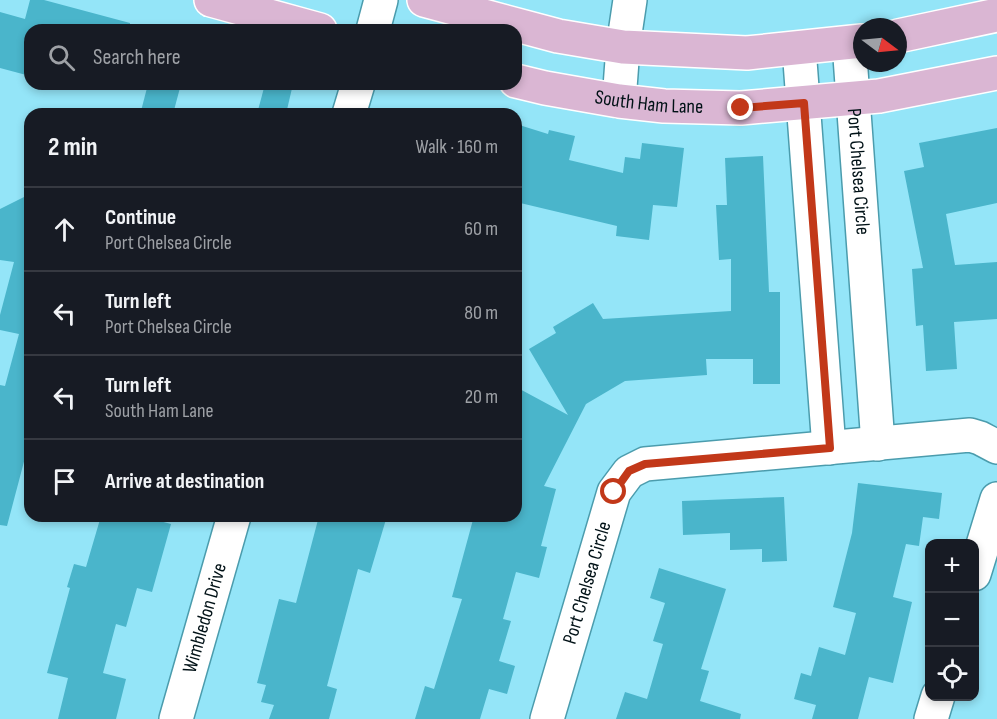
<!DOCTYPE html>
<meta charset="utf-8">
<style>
:root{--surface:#171b24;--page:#242831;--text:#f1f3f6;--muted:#9ea1a6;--line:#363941}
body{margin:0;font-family:"Sofia Sans Condensed",sans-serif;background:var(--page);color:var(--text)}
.controls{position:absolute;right:18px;bottom:18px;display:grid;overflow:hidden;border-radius:12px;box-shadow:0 3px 9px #0003}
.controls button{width:54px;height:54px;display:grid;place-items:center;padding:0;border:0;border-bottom:2px solid var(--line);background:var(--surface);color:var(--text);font:30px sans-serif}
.compass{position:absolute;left:853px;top:18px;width:54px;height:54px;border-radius:50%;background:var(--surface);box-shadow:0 3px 9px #0003;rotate:106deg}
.stop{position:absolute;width:18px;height:18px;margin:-14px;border:4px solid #c23819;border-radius:50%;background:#fff}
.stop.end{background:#c23819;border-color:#fff;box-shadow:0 2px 6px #0008}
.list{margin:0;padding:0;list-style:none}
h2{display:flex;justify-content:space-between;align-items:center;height:78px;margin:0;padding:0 24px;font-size:26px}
h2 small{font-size:20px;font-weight:400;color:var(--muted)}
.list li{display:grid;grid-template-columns:39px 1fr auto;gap:18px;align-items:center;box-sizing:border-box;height:84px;padding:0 24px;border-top:2px solid var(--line)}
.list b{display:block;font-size:22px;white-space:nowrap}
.list p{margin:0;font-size:20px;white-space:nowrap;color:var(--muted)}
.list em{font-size:20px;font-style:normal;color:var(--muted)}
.icon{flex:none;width:33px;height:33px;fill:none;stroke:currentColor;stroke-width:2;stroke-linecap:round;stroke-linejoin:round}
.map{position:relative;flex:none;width:997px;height:719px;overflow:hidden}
.search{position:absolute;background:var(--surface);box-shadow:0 3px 9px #0003;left:24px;top:24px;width:498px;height:66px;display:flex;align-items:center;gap:15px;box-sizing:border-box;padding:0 21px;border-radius:18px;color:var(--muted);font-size:22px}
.panel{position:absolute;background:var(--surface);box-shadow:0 3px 9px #0003;left:24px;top:108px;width:498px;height:414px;border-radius:18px}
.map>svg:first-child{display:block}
.building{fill:#4ab5cb}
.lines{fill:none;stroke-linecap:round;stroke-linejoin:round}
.minor-casing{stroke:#4b9cad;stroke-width:36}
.major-casing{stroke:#fff;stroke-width:36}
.minor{stroke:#fff;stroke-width:33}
.major{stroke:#dab6d3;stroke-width:33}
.route{stroke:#c23819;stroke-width:8}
.labels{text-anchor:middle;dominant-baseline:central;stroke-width:6;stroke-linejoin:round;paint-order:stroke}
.street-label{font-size:20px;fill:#001116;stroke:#ecfbfe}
</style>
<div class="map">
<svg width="997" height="719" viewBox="0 0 997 719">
<rect width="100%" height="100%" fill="#94e5f8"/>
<g class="building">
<path d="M30 0H44L130 23V30H30V76L0 68V12L25 19Z"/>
<path d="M148 84H181L173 114H153L141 111Z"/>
<path d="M265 84H293L286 114H257Z"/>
<path d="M516 124 548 134 549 130 575 136 569 160 623 173 625 157 640 159 642 143 684 148 677 207 653 205 649 240 616 236 617 226 516 202Z"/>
<path d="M997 128V203L946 214 955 265 997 262V319L954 322 957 369 926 371 923 325 916 326 912 269 923 268 904 171 924 167 919 143Z"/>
<path d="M763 156 769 292H780V384H753V359H706L707 375 625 381 586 404 544 486 556 489 541 546 547 547 539 578 516 572 503 619 511 621 499 661 515 666 507 694 489 689 480 719H415L425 686 434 689 462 599 452 597 474 516H516V387L568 415 529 349 556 333 553 327 593 303 603 319 731 311V259L719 260 716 205H727L725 158Z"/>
<path d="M30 194V455L26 454 7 526 0 525V385L5 386 19 334 0 330V315L14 262 0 260V209Z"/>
<path d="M858 483 942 493 939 519 923 517 919 546 906 544 893 597 912 602 893 683 869 677 858 719H812L816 705 794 699 801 673 811 676 819 647 845 655 856 613 833 607 852 533Z"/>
<path d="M784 497 787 561 762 562V549L730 550V533L683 535 682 501Z"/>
<path d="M101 516H141L171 524 152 592 137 588 126 627 116 624 103 673 126 679 116 719H58L68 678 47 673 70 588 67 587 74 564 86 567Z"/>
<path d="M319 516H387L370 573 358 569 327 686 337 689 329 719H269L274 705 261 702 266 685 257 683 279 599 296 603Z"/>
<path d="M659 568 726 589 701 669 709 671 700 701 741 714 740 719H616L625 692 647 699 663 644 653 641 665 603 650 598Z"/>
</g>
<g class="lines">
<g class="minor-casing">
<g id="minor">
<path d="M373 30 381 0"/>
<path id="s1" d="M849 43 878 444"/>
<path d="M799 48 829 448"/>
<path d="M619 101 623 47 630 0"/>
<path d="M349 114 358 84"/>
<path d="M974 574 997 499"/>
<path id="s2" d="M176 719 234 516"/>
<path id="s3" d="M547 719 614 492 629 472 645 464 970 435 980 438 997 447"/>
<path d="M931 719 938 696"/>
</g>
</g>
<g class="major-casing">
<g id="major">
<path d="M211 0 320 30"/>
<path d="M424 0 558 36 623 47 747 53 862 41"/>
<path d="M898 36 997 15"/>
<path id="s4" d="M516 81 545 88 619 101 664 106 741 108 879 96 997 73"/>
</g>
</g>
<use href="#minor" class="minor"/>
<use href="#major" class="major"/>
</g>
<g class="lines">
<path class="route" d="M614 492 629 471 645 464 830 448 804 103 741 108"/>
</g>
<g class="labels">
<g class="street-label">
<text stroke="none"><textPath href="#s4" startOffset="135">South Ham Lane</textPath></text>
<text stroke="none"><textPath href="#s1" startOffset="129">Port Chelsea Circle</textPath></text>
<text stroke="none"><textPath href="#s3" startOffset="142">Port Chelsea Circle</textPath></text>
<text stroke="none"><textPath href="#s2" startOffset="105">Wimbledon Drive</textPath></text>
</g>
</g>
</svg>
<div class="controls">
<button>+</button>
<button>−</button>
<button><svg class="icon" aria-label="locate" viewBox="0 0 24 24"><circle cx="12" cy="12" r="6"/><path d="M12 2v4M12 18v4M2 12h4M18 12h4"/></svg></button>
</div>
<svg class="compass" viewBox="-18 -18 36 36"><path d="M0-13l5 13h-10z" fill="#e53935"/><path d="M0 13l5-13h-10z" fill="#9ea1a6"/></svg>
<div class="stop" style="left:614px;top:492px"></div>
<div class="stop end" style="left:741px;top:108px"></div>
<div class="search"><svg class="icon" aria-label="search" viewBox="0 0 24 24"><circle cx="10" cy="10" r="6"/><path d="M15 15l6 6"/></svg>Search here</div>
<section class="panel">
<h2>2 min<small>Walk · 160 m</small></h2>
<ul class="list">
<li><svg class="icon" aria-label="ahead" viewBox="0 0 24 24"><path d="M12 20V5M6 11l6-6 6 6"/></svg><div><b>Continue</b><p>Port Chelsea Circle</p></div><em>60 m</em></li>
<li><svg class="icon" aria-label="left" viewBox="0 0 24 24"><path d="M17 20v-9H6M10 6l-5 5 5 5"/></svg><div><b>Turn left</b><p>Port Chelsea Circle</p></div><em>80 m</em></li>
<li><svg class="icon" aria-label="left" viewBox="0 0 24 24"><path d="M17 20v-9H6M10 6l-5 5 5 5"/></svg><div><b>Turn left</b><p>South Ham Lane</p></div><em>20 m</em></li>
<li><svg class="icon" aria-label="arrive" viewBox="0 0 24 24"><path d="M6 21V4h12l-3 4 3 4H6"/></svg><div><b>Arrive at destination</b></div></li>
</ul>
</section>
</div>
